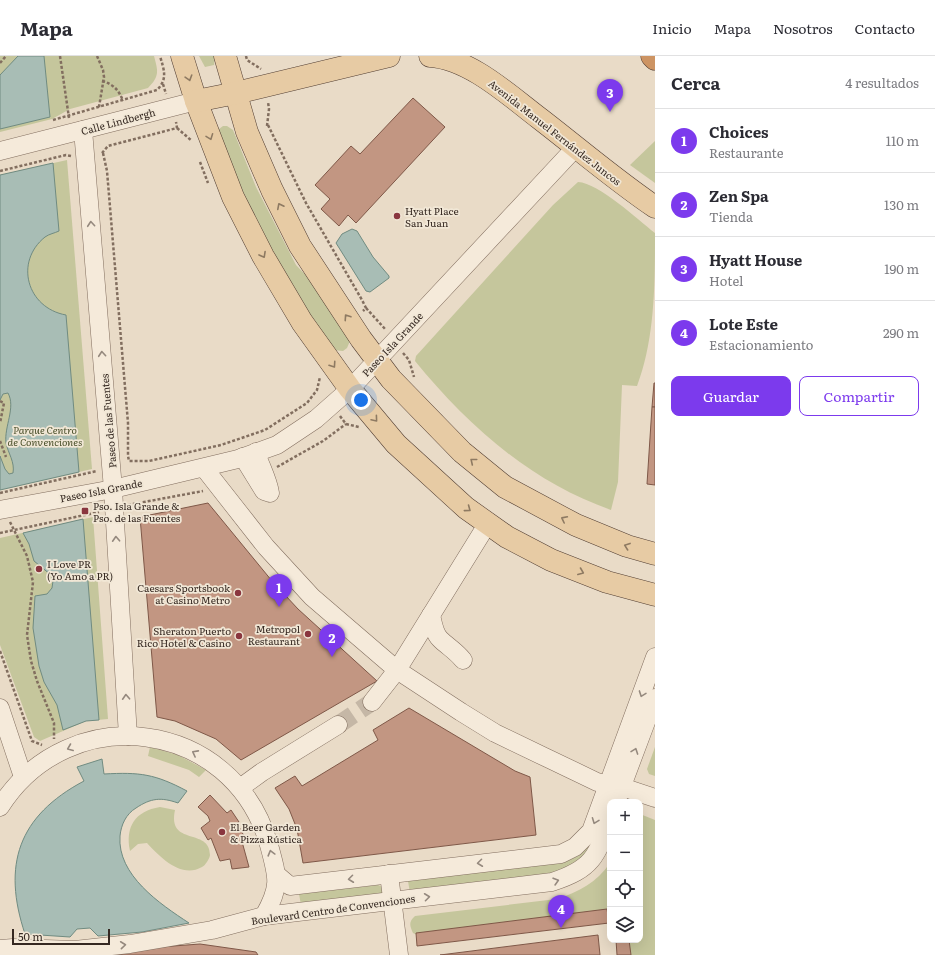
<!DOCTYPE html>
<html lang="es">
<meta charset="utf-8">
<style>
:root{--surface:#fff;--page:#f2f2f3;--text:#2b2b33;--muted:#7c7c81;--line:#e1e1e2;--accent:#7c3aed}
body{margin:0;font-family:Literata,serif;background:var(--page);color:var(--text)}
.controls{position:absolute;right:12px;bottom:12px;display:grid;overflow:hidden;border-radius:8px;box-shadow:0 4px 16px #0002}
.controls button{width:36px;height:36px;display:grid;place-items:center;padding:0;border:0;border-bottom:1px solid var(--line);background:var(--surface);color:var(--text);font:20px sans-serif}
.scale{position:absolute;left:12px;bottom:10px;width:98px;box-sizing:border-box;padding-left:4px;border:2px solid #352821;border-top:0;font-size:11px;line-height:14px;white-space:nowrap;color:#352821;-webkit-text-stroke:3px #f1e7d6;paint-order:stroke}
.you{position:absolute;left:361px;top:344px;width:14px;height:14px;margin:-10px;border:3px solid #fff;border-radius:50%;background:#1a73e8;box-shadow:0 0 0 6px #1a73e833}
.badge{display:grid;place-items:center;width:26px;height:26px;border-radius:50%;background:var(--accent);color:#fff;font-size:13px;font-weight:700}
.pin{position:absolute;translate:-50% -33px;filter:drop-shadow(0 1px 2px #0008)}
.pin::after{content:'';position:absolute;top:21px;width:14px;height:12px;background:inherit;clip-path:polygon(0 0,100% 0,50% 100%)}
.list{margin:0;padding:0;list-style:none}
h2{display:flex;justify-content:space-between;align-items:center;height:52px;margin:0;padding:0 16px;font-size:17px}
h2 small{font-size:13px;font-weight:400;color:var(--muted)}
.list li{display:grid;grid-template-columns:26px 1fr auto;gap:12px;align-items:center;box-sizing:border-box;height:64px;padding:0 16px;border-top:1px solid var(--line)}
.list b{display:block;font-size:15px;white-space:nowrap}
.list p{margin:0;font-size:13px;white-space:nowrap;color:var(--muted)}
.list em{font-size:13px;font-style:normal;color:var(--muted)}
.actions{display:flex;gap:8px;padding:12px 16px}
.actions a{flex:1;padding:9px 0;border:1px solid var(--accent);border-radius:8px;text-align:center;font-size:14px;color:var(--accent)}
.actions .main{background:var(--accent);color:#fff}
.icon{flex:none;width:22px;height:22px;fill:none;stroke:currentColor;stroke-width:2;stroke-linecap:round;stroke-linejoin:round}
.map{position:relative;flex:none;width:655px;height:899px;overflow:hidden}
header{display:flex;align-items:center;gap:24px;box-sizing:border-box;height:56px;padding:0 20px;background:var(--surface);border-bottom:1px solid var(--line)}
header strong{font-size:19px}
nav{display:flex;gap:22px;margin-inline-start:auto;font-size:14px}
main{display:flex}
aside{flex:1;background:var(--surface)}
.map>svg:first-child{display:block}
.green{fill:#c5c69c}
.water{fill:#a8bdb5;stroke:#708b81}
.building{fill:#c29682;stroke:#7f5848}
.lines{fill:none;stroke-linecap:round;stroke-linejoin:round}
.minor-tunnel{stroke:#c5b7a6;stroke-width:18;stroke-dasharray:18 9;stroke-linecap:butt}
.minor-casing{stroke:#826e5f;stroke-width:19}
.major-casing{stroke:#513d32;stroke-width:23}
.highway-casing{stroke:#513d32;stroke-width:23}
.path{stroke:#826e5f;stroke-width:2.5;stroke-dasharray:3 2;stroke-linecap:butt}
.minor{stroke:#f5eada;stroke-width:18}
.major{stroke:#e7cba4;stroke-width:22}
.highway{stroke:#cd9463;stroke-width:22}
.oneway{stroke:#8e7a62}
.oneway2{stroke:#95897e}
.poi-dot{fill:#8a363f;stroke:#f1e7d6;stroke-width:1.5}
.labels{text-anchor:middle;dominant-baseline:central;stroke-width:3.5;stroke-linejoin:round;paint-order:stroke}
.street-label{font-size:10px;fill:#352821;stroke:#f1e7d6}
.poi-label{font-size:10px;fill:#352821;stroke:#f1e7d6;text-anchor:start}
.park-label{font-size:10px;font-style:italic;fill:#494f2a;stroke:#f1e7d6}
</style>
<header>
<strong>Mapa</strong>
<nav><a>Inicio</a><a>Mapa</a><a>Nosotros</a><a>Contacto</a></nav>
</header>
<main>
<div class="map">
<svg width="655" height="899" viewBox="0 0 655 899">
<rect width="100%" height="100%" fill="#e9dbc7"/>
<g class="green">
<path d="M0 0H154C158 15 160 20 148 32L70 53 52 63 0 76Z"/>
<path d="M199 0H215L214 9 205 11Z"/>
<path d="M223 70H227L233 74 256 131 296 209 320 234 350 285 347 292 343 295 333 294 281 214 241 134 218 79 219 73Z"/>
<path d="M655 85V127L630 109Z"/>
<path d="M67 104 92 413 0 434V119Z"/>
<path d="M578 126C599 127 637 163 655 177 655 227 655 283 637 330L622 329 618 426 611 454C531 426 468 370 415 305L416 300 553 149Z"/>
<path d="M93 461 108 663 86 665 40 685 34 681 0 589V482Z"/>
<path d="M150 691 178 699 206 714 199 721 189 714 148 700Z"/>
<path d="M655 691V720L649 718 647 713Z"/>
<path d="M160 751 175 754C167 791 210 771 210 799 210 802 205 810 202 811 181 823 160 801 147 787L138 788 130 795C125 771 135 755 160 751Z"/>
<path d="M640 758 655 764V899H631L629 884H640Z"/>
<path d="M594 785 590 796 561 817 410 837 408 825 563 806 578 800Z"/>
<path d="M610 807V856L417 879 413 877C410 870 408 866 415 860L557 843C579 836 597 826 610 807Z"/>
<path d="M378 829 383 831V837L301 849 299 838Z"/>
</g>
<g class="water">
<path d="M18 0H44L50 61 0 73V19Z"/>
<path d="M53 107 59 175C55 177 49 178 45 181 14 206 27 252 66 259L79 416 0 434V400L5 413 9 418 13 417C15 406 8 397 6 387 4 370 16 352 8 337L3 338 0 344V119Z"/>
<path d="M352 173 357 175 373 201 389 220V222L370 236 366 235 336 187 342 178Z"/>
<path d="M83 463 99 664 86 665 63 674 57 649 44 626 39 610 33 572 35 540 47 538 52 532 53 525 51 519 34 505 29 488 23 477Z"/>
<path d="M102 703 104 718C140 716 155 718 187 735L178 747C161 741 151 742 136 752 126 758 121 769 120 780 117 819 160 848 189 867L142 876 98 880 90 872 77 873 70 881 25 878C2 809 18 760 84 725L77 711Z"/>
</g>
<g class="building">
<path d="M413 42 445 71 356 167 348 159 339 170 321 153 330 143 315 129 351 90 360 98Z"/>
<path d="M654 327H655V351H652Z"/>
<path d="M652 351H655V429L647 428Z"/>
<path d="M208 447 272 525 298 553 377 625 241 704 216 683 175 665 157 661 140 461Z"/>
<path d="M409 652 515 715 530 721 536 779 303 807 297 773 289 753 275 732 295 720 302 730 378 684 373 674Z"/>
<path d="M210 739 227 757 231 754 239 766 237 767 244 780 241 782 249 811 232 813 230 803 220 805 211 782 208 784 201 772 210 765 208 760 198 751Z"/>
<path d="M607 853 609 867 417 890 416 877Z"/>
<path d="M598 879 600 899H440Z"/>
<path d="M616 884H629L631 899H617Z"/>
<path d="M200 888 256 896 258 899H117L147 892Z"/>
</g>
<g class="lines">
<path class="minor-tunnel" d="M338 669 372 646"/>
<g class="minor-casing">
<g id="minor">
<path d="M83 74 113 433 128 680"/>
<path d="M0 95 196 45"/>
<path d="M243 401 264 435 270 437C268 423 260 410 256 396"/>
<path d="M204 412 266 491 312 541 397 614 461 656 495 677 547 702 597 726 622 731 655 742"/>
<path d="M0 454 113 433 238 403 277 389 316 363 350 333 576 91"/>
<path d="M431 559C433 567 434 577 440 583 447 590 456 595 463 604"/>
<path d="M372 646 397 614 488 467"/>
<path d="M0 652 23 721"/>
<path d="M240 732 262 716 338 669"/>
<path d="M616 746 655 642"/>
<path d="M0 751C69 642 233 662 269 789 278 822 281 830 264 860"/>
<path d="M389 818 399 899"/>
<path d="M277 819 290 830 561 798 575 791 591 775 655 601"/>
<path d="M0 893 13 892 75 894 130 888 212 874 264 860 552 826C592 813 597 801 610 762"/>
</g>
</g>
<g class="major-casing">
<g id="major">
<path d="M182 0 196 45 233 141 263 200 302 266 350 333 396 388 466 452 507 481 551 504 607 526 655 539"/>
<path d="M225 0 247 76 272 134 300 190 361 283 391 323 462 396 505 431 576 469 627 490 655 498"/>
<path d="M430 0C469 2 510 40 539 62 578 92 615 124 655 151"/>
<path d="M196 45 236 37 389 0"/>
</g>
</g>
<g class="highway-casing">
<path id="highway" d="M652 0 655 3"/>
</g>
<g class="path">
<path d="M60 0 69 62"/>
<path d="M97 0 103 14 104 21 99 51"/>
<path d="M246 0 247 4 261 13"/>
<path d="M0 7 6 0"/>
<path d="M102 25C113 28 119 34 123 45"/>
<path d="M163 28 166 38"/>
<path d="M53 64 157 34C168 23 164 14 160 0"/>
<path d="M268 69 306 147 362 244 366 252 363 255"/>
<path d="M267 70 269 53 268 46"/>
<path d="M177 72 192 85"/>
<path d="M102 97 108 90 177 72 176 66"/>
<path d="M103 97 107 115 128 367V400L129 405H149L221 389 265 374 307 347 317 334 320 321"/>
<path d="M200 106 208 127"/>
<path d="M0 115 66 99 71 100"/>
<path d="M366 252 386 274"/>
<path d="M403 297 409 304 414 321"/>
<path d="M0 345 4 347 0 367"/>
<path d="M340 360 346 368 359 371"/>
<path d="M0 385 6 401"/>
<path d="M277 411 323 385 346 368"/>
<path d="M0 437 97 415"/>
<path d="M128 449 203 435"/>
<path d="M10 466 27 500 33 526 27 579 31 605 37 625 54 667V683"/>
<path d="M0 477 99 456"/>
<path d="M0 595 32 685 42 689"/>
</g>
<use href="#minor" class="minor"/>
<use href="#major" class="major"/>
<use href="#highway" class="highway"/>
</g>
<defs><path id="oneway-chevron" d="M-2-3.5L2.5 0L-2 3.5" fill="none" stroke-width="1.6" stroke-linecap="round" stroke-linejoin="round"/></defs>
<g class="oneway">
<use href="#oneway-chevron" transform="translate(189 22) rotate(73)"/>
<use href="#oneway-chevron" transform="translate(210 81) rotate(69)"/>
<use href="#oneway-chevron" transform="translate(280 150) rotate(-117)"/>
<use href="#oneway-chevron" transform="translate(263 199) rotate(61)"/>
<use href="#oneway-chevron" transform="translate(347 261) rotate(-124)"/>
<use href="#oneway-chevron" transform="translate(333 309) rotate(56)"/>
<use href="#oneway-chevron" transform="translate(375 363) rotate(50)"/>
<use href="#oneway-chevron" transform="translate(473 405) rotate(-141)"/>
<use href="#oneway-chevron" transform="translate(468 453) rotate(37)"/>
<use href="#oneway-chevron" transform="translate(564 463) rotate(-153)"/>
<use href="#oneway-chevron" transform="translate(627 490) rotate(-160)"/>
<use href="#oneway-chevron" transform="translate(581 516) rotate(22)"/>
</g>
<g class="oneway2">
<use href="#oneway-chevron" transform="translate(91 168) rotate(-95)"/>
<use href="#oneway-chevron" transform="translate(102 298) rotate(-95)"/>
<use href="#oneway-chevron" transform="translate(116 483) rotate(-93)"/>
<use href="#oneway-chevron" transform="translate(642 638) rotate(110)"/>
<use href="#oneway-chevron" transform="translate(126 641) rotate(-93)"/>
<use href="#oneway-chevron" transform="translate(70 692) rotate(158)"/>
<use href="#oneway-chevron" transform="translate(635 695) rotate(-70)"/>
<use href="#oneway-chevron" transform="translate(195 697) rotate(-152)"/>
<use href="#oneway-chevron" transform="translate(595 765) rotate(111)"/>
<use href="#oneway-chevron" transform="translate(271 797) rotate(-105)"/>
<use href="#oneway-chevron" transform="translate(480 807) rotate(173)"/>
<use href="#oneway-chevron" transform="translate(351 823) rotate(173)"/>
<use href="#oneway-chevron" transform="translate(556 825) rotate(-16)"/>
<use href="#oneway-chevron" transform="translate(427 841) rotate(-7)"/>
<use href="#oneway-chevron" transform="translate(123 889) rotate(-6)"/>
</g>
<g class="poi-dot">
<circle cx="397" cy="160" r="4"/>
<rect x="81" y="451" width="8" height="8" rx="2"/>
<circle cx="39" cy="513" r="4"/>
<circle cx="238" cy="537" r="4"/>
<circle cx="308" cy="578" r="4"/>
<circle cx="239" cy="580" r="4"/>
<circle cx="222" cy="776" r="4"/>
</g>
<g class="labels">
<g class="street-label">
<text transform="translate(118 65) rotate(-15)">Calle Lindbergh</text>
<text transform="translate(555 76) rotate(38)">Avenida Manuel Fernández Juncos</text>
<text transform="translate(392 288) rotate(-47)">Paseo Isla Grande</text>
<text transform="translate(108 365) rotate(-95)">Paseo de las Fuentes</text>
<text transform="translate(101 434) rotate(-11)">Paseo Isla Grande</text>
<text transform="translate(333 853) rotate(-8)">Boulevard Centro de Convenciones</text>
</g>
<g class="poi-label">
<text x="405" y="154">Hyatt Place<tspan x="405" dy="12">San Juan</tspan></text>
<text x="93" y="449">Pso. Isla Grande &amp;<tspan x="93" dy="12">Pso. de las Fuentes</tspan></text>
<text x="47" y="507">I Love PR<tspan x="47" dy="12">(Yo Amo a PR)</tspan></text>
<text x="230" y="531" text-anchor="end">Caesars Sportsbook<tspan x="230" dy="12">at Casino Metro</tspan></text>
<text x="300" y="572" text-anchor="end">Metropol<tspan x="300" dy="12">Restaurant</tspan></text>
<text x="231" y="574" text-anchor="end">Sheraton Puerto<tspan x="231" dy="12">Rico Hotel &amp; Casino</tspan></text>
<text x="230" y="770">El Beer Garden<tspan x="230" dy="12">&amp; Pizza Rústica</tspan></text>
</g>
<g class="park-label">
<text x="45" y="373">Parque Centro<tspan x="45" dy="12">de Convenciones</tspan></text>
</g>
</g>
</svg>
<div class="controls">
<button>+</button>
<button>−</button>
<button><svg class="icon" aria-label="locate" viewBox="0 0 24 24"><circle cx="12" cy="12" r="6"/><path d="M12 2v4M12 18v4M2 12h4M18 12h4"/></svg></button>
<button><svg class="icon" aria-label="layers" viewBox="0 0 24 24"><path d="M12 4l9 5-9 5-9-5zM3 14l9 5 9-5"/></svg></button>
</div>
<div class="scale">50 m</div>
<div class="you"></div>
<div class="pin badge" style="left:279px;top:551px">1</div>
<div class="pin badge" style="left:332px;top:601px">2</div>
<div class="pin badge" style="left:610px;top:56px">3</div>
<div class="pin badge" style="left:561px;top:872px">4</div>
</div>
<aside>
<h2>Cerca<small>4 resultados</small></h2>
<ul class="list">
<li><span class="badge">1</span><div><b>Choices</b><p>Restaurante</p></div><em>110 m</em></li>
<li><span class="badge">2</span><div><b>Zen Spa</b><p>Tienda</p></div><em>130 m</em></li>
<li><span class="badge">3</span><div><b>Hyatt House</b><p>Hotel</p></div><em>190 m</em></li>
<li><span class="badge">4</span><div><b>Lote Este</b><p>Estacionamiento</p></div><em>290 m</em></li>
</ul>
<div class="actions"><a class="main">Guardar</a><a>Compartir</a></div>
</aside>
</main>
